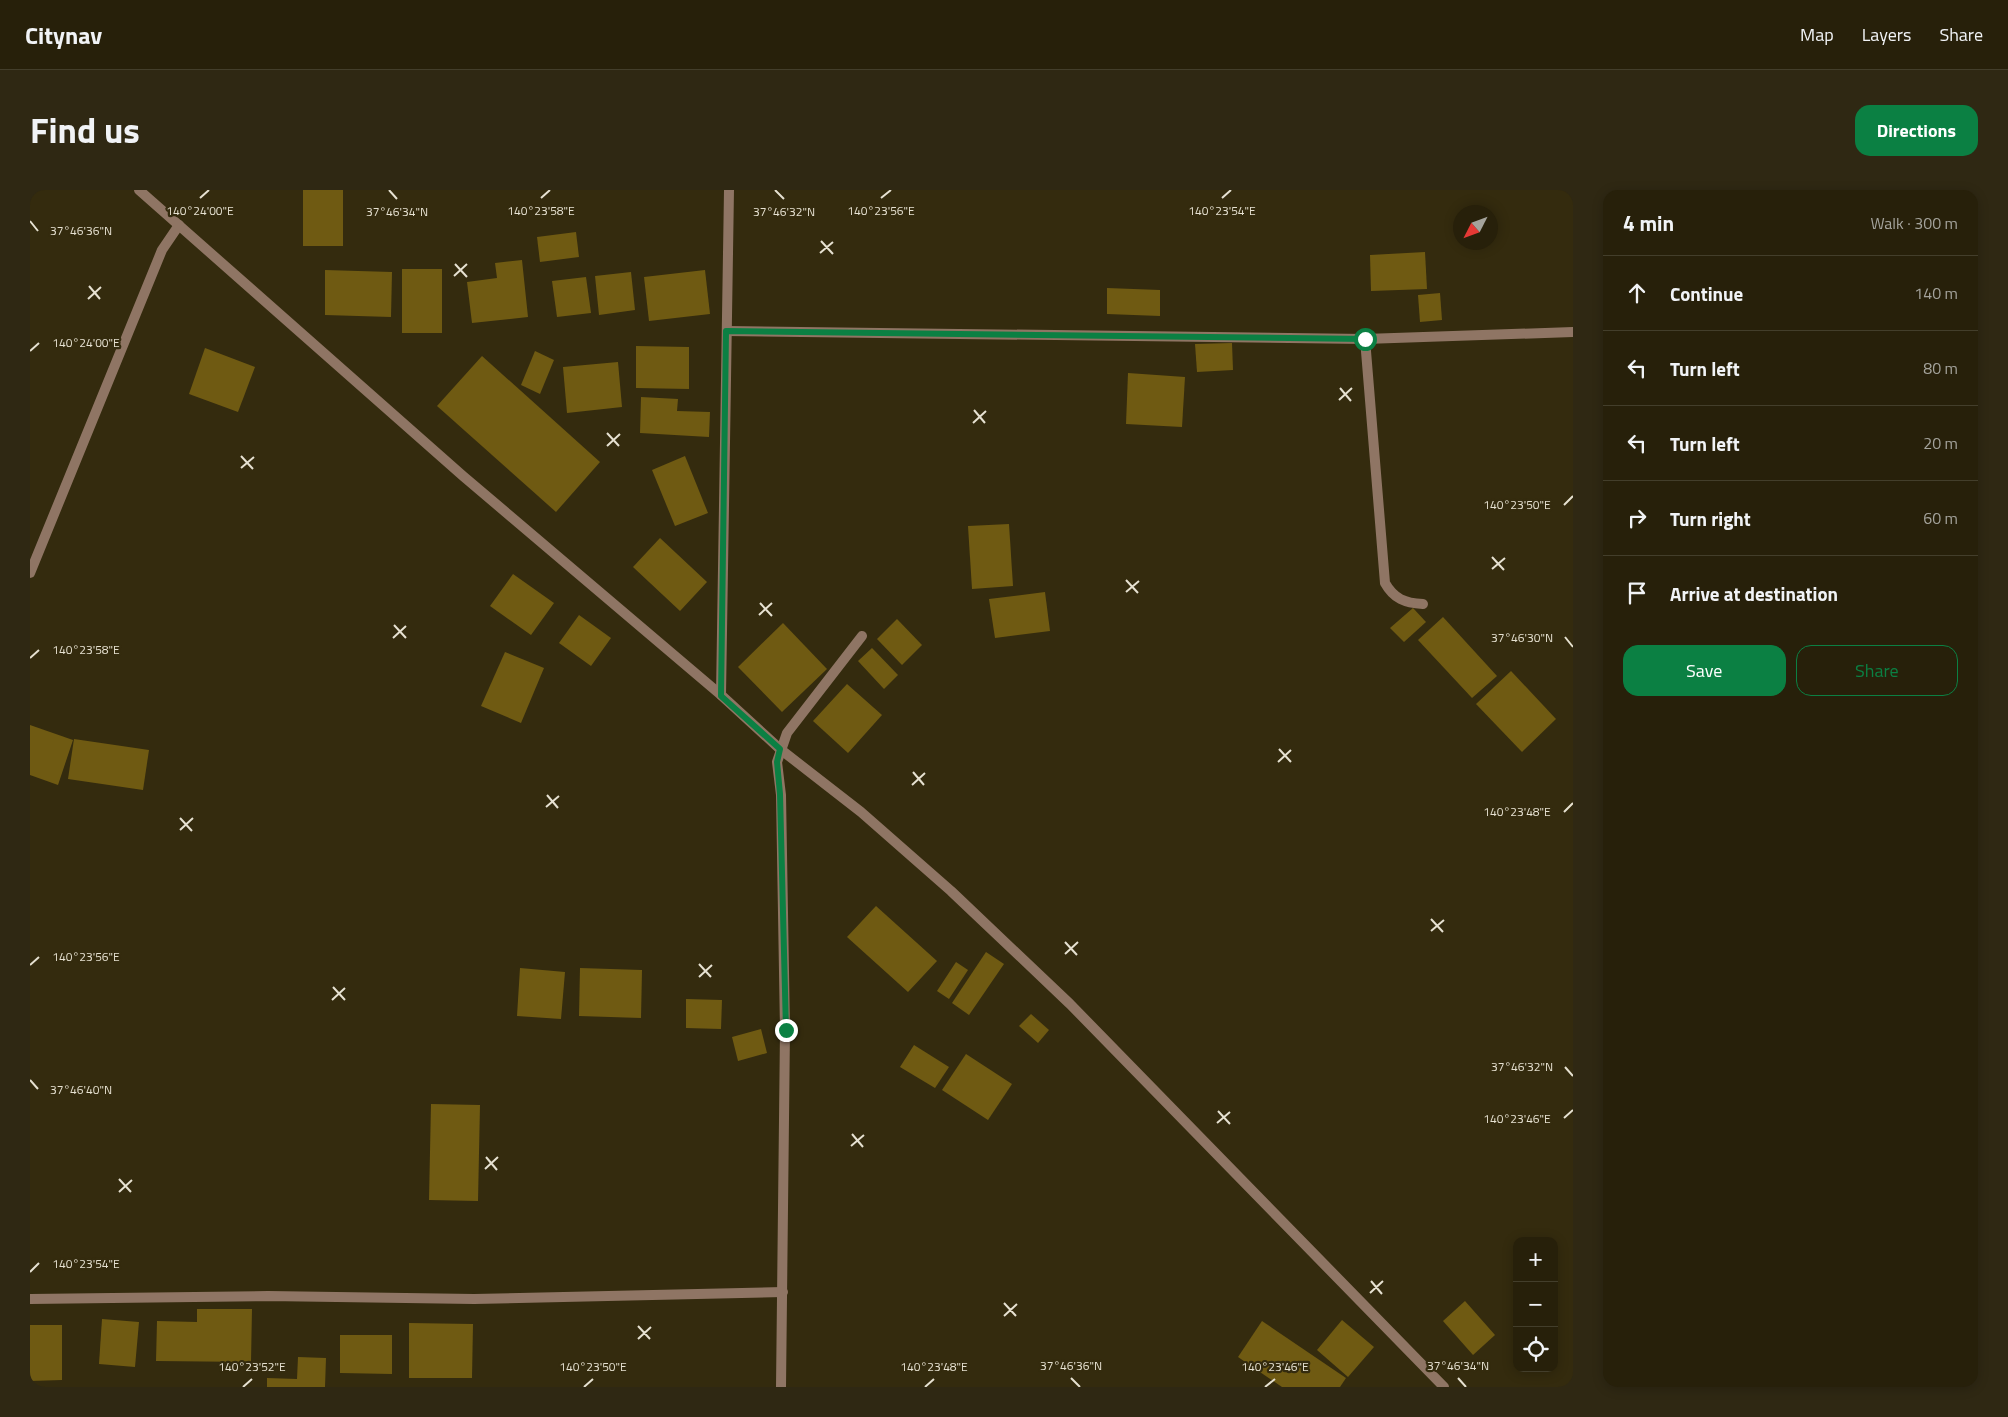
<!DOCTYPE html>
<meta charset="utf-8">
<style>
:root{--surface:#27200a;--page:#2f2813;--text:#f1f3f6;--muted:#a4a39c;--line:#433e2b;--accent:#0b8043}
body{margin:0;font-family:"Titillium Web",sans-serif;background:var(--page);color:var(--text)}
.controls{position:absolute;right:15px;bottom:15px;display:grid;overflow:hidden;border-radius:10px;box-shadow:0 2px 12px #0003}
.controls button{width:45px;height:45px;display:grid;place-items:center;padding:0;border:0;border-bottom:1px solid var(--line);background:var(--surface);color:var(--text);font:25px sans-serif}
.compass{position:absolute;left:1423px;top:15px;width:45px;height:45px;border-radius:50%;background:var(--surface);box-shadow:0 2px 12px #0003;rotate:228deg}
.stop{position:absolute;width:15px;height:15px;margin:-11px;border:4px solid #0b8043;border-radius:50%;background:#fff}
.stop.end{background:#0b8043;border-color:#fff;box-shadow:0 1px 5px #0008}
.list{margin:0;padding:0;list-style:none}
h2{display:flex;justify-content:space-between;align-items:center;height:65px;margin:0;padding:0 20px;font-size:21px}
h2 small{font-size:16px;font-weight:400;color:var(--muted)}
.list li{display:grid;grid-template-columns:32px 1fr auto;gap:15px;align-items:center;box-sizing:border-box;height:75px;padding:0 20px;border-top:1px solid var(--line)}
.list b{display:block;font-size:19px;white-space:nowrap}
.list em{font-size:16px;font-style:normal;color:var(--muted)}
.actions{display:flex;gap:10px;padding:15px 20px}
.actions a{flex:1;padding:11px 0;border:1px solid var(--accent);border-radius:15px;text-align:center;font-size:18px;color:var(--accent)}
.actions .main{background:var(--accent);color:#fff}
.icon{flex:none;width:28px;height:28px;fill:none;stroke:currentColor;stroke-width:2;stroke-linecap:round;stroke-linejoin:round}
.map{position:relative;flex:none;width:1543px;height:1197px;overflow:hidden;border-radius:15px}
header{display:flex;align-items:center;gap:30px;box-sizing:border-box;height:70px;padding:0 25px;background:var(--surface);border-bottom:1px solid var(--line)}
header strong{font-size:24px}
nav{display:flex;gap:28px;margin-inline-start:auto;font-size:18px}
.intro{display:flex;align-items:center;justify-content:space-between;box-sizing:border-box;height:120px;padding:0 30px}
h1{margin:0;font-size:35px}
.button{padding:12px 22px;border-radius:15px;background:var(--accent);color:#fff;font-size:18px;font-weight:700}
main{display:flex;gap:30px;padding:0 30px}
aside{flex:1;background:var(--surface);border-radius:15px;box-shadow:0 2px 12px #0003}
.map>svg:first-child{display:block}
.building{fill:#6f5a12}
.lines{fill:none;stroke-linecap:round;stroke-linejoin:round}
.minor{stroke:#8f7564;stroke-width:10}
.tertiary{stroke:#8f7564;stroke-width:10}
.route{stroke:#0b8043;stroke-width:6}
.ticks{fill:none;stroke:#e6e1d1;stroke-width:2}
.ticks-label{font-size:12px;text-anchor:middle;fill:#e6e1d1;stroke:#342b0e;stroke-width:4.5;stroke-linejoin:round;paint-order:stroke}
</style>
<header>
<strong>Citynav</strong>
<nav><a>Map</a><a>Layers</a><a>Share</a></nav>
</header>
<div class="intro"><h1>Find us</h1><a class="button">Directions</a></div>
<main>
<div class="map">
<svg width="1543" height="1197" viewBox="0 0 1543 1197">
<rect width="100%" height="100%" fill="#342b0e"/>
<g class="building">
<rect x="273" y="0" width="40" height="56"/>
<path d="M546 42 549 67 510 72 507 47Z"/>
<path d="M1395 62 1397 99 1341 101 1340 65Z"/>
<path d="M492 70 498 127 442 133 437 92 467 88 465 73Z"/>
<rect x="372" y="79" width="40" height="64"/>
<path d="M295 80 362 82 361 127 295 125Z"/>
<path d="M675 80 680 124 619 131 614 87Z"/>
<path d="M601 82 605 120 569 125 565 86Z"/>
<path d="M556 87 561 123 527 127 522 91Z"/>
<path d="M1077 98 1130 100V126L1077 124Z"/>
<path d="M1410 103 1412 130 1390 132 1388 105Z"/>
<path d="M1202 153 1203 180 1167 182 1165 154Z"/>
<path d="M606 156 659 157V199L606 198Z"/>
<path d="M175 158 225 177 208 222 159 204Z"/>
<path d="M505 161 524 170 510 204 491 195Z"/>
<path d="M452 166 570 272 526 322 407 216Z"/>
<path d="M588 172 592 217 537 223 533 177Z"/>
<path d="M1098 183 1155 187 1152 237 1096 234Z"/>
<path d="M611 207 648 209 647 221 680 222 679 247 610 243Z"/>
<path d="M655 266 678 323 645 336 622 280Z"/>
<path d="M979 334 983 396 942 399 938 336Z"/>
<path d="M630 348 677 392 650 421 603 377Z"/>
<path d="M483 384 524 413 501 445 460 416Z"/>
<path d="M1015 402 1020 441 965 448 959 409Z"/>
<path d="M1383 418 1396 432 1374 452 1360 438Z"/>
<path d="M549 425 581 448 561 476 529 453Z"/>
<path d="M1413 427 1467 486 1442 508 1388 450Z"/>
<path d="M867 429 892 455 872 475 847 449Z"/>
<path d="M753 433 797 479 752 522 708 477Z"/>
<path d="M842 458 868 485 854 499 828 471Z"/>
<path d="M475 462 514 478 491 533 451 516Z"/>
<path d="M1481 481 1526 529 1492 562 1446 514Z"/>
<path d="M817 494 852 525 818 563 783 531Z"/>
<path d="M0 535 43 550 28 595 0 585Z"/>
<path d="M44 549 119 560 113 600 38 589Z"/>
<path d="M846 716 907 771 878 802 817 747Z"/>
<path d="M956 762 974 774 939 825 922 813Z"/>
<path d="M926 772 938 780 919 809 907 801Z"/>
<path d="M490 778 535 782 531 829 487 826Z"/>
<path d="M550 778 612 780 611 828 549 826Z"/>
<path d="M656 809 692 810 691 839 656 838Z"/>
<path d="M1001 824 1019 840 1008 853 989 836Z"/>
<path d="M731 839 737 863 708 871 702 847Z"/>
<path d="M884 855 919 877 905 898 870 877Z"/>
<path d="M936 864 982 894 958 930 912 900Z"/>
<path d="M401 914 450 915 448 1011 399 1010Z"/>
<path d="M1435 1111 1465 1145 1443 1165 1413 1131Z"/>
<path d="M167 1119H222L221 1172 126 1171 127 1131 167 1132Z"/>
<path d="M72 1129 109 1132 105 1177 69 1174Z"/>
<path d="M1312 1130 1344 1157 1318 1187 1287 1160Z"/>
<path d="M1232 1131 1316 1188 1310 1197H1252L1208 1167Z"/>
<path d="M379 1133 443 1134 442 1188H379Z"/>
<path d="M0 1135H32V1190L0 1191Z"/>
<path d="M310 1145H362V1184L310 1183Z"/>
<path d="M268 1167 296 1168 295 1197H237V1188L267 1189Z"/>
</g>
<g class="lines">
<g class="minor">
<path d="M697 141 1335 149 1543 142"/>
<path d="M1335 149 1355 393C1364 409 1375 413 1393 414"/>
<path d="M0 383 132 60 149 35"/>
<path d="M691 505 699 0"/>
<path d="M0 1109 238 1106 444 1109 753 1102"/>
<path d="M751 1197 755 840 751 605 747 572 757 543 832 446"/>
</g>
<path class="tertiary" d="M109 0 433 286 691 505 750 559 831 622 921 701 1040 814 1414 1197"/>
</g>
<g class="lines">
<path class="route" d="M756 840 750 604 747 572 750 559 691 506 696 141 1335 149"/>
</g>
<path class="ticks" d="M359 0 367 9M745 0 754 9M170 8 179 0M511 8 520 0M851 8 861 0M1192 8 1201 0M0 31 8 41M791 51 803 64M790 63 803 52M425 74 437 87M424 86 437 74M59 96 70 109M58 109 71 97M0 161 9 153M1310 198 1321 211M1309 210 1322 198M944 220 955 233M943 233 956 221M577 243 589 256M577 256 590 244M211 266 223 279M211 278 224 267M1534 315 1543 306M1462 367 1474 380M1462 379 1475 368M1096 390 1108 403M1096 402 1109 391M730 413 742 426M729 425 742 413M364 435 376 448M1535 447 1543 457M363 448 376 436M0 468 9 460M1249 559 1261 572M1248 572 1261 560M883 582 894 595M882 595 895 583M517 605 528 618M516 617 529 606M1534 622 1543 613M150 628 162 641M150 640 163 628M1401 729 1413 742M1401 741 1414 730M1035 752 1047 765M1035 764 1048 752M669 774 681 787M0 775 9 767M669 787 682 775M303 797 315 810M302 810 315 798M1535 877 1543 886M0 890 8 899M1188 921 1200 934M1534 928 1543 920M1187 933 1200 922M822 944 833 957M821 956 834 945M456 967 467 980M455 979 468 967M89 989 101 1002M89 1002 102 990M0 1082 9 1073M1341 1091 1352 1104M1340 1103 1353 1091M974 1113 986 1126M974 1126 987 1114M608 1136 620 1149M608 1149 621 1137M1041 1188 1050 1197M1428 1188 1436 1197M213 1197 222 1189M554 1197 563 1189M895 1197 904 1189M1235 1197 1245 1189"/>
<g class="ticks-label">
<text x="170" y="25">140°24'00"E</text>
<text x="511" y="25">140°23'58"E</text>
<text x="851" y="25">140°23'56"E</text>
<text x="1192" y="25">140°23'54"E</text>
<text x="754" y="26">37°46'32"N</text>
<text x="367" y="26">37°46'34"N</text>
<text x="51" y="45">37°46'36"N</text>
<text x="56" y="157">140°24'00"E</text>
<text x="1487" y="319">140°23'50"E</text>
<text x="1492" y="452">37°46'30"N</text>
<text x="56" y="464">140°23'58"E</text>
<text x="1487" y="626">140°23'48"E</text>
<text x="56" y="771">140°23'56"E</text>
<text x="1492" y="881">37°46'32"N</text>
<text x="51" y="904">37°46'40"N</text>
<text x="1487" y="933">140°23'46"E</text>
<text x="56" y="1078">140°23'54"E</text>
<text x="1041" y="1180">37°46'36"N</text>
<text x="1428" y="1180">37°46'34"N</text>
<text x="222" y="1181">140°23'52"E</text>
<text x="563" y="1181">140°23'50"E</text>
<text x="904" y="1181">140°23'48"E</text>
<text x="1245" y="1181">140°23'46"E</text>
</g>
</svg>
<div class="controls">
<button>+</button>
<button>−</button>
<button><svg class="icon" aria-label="locate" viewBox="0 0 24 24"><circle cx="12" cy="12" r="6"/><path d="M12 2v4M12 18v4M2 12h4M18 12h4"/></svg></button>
</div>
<svg class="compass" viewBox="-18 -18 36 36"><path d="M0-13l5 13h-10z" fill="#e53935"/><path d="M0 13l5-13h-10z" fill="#a4a39c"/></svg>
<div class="stop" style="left:1335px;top:149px"></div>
<div class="stop end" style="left:756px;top:840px"></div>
</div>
<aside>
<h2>4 min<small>Walk · 300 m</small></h2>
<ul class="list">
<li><svg class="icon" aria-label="ahead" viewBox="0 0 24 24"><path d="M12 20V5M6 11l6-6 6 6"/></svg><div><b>Continue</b></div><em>140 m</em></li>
<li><svg class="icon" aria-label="left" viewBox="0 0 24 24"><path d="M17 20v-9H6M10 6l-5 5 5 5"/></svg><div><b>Turn left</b></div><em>80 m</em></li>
<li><svg class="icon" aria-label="left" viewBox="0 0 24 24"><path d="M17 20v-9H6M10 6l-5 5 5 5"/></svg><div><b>Turn left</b></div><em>20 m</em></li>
<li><svg class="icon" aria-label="right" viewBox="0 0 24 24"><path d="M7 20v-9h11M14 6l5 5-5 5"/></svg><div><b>Turn right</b></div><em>60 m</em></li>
<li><svg class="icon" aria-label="arrive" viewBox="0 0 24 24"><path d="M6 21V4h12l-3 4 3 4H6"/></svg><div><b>Arrive at destination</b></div></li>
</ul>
<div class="actions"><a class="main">Save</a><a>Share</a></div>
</aside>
</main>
